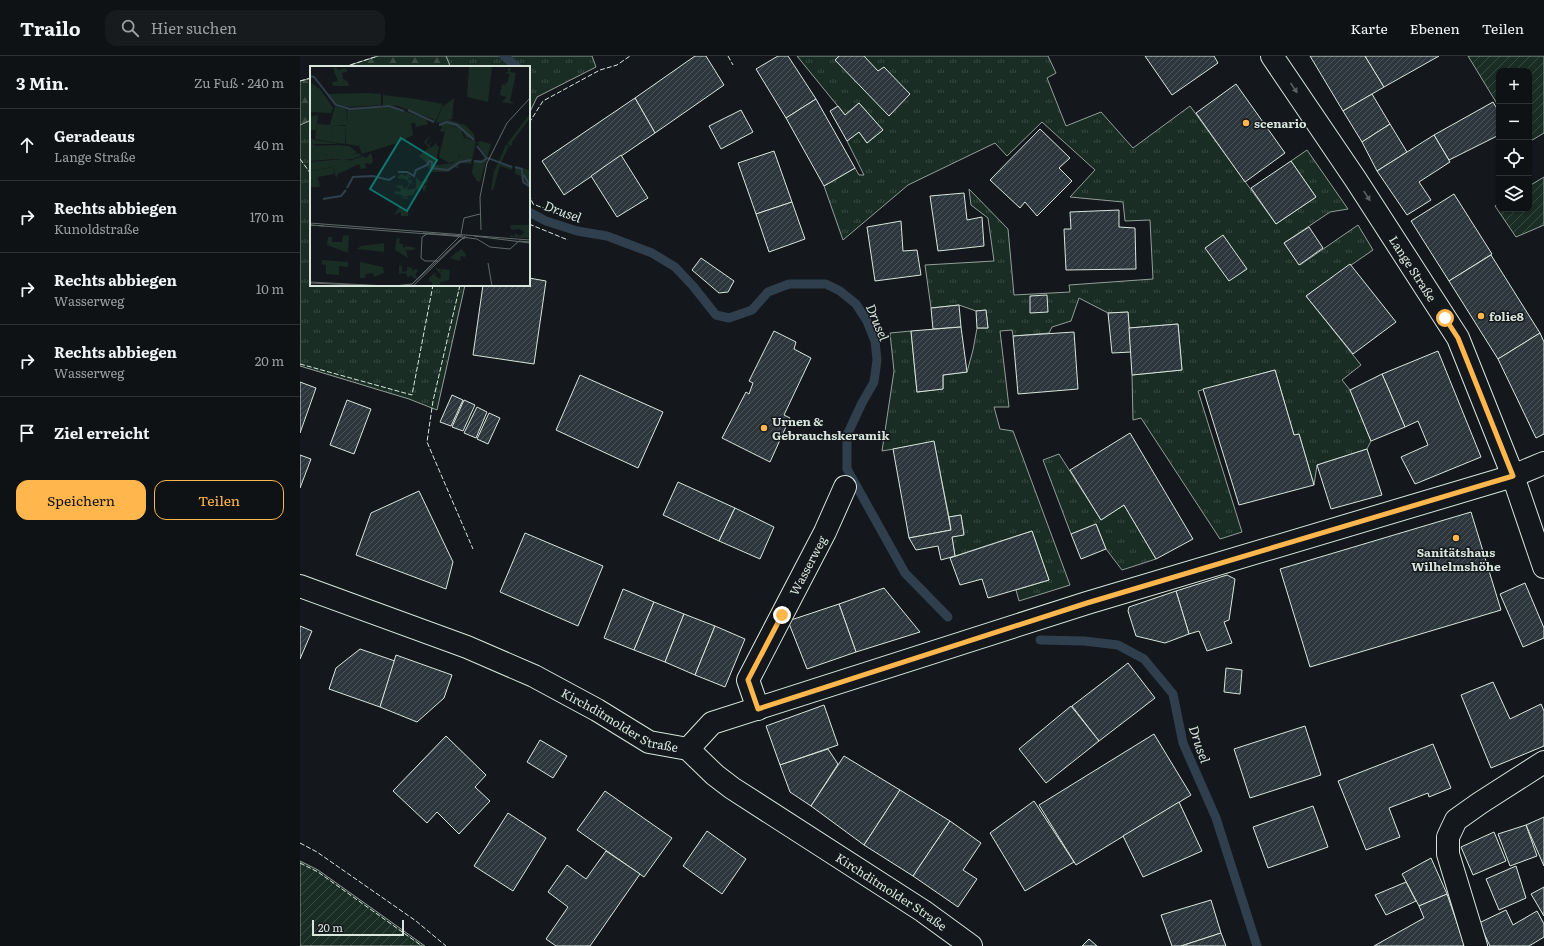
<!DOCTYPE html>
<html lang="de">
<meta charset="utf-8">
<style>
:root{--surface:#0f1215;--page:#181b1e;--text:#f1f3f6;--muted:#9b9ea0;--line:#2f3234;--accent:#ffb74d}
body{margin:0;font-family:Literata,serif;background:var(--page);color:var(--text)}
.controls{position:absolute;right:12px;top:12px;display:grid;overflow:hidden;border-radius:8px;box-shadow:0 1px 3px #0004}
.controls button{width:36px;height:36px;display:grid;place-items:center;padding:0;border:0;border-bottom:1px solid var(--line);background:var(--surface);color:var(--text);font:20px sans-serif}
.scale{position:absolute;left:12px;bottom:10px;width:92px;box-sizing:border-box;padding-left:4px;border:2px solid #d8e6dc;border-top:0;font-size:11px;line-height:14px;white-space:nowrap;color:#d8e6dc;-webkit-text-stroke:3px #14181c;paint-order:stroke}
.stop{position:absolute;width:12px;height:12px;margin:-9px;border:3px solid #ffb74d;border-radius:50%;background:#fff}
.stop.end{background:#ffb74d;border-color:#fff;box-shadow:0 1px 4px #0008}
.list{margin:0;padding:0;list-style:none}
h2{display:flex;justify-content:space-between;align-items:center;height:52px;margin:0;padding:0 16px;font-size:17px}
h2 small{font-size:13px;font-weight:400;color:var(--muted)}
.list li{display:grid;grid-template-columns:26px 1fr auto;gap:12px;align-items:center;box-sizing:border-box;height:72px;padding:0 16px;border-top:1px solid var(--line)}
.list b{display:block;font-size:15px;white-space:nowrap}
.list p{margin:0;font-size:13px;white-space:nowrap;color:var(--muted)}
.list em{font-size:13px;font-style:normal;color:var(--muted)}
.actions{display:flex;gap:8px;padding:12px 16px}
.actions a{flex:1;padding:9px 0;border:1px solid var(--accent);border-radius:12px;text-align:center;font-size:14px;color:var(--accent)}
.actions .main{background:var(--accent);color:#111}
.icon{flex:none;width:22px;height:22px;fill:none;stroke:currentColor;stroke-width:2;stroke-linecap:round;stroke-linejoin:round}
.map{position:relative;flex:none;width:1244px;height:890px;overflow:hidden}
header{display:flex;align-items:center;gap:24px;box-sizing:border-box;height:56px;padding:0 20px;background:var(--surface);border-bottom:1px solid var(--line)}
header strong{font-size:19px}
nav{display:flex;gap:22px;margin-inline-start:auto;font-size:14px}
.search{width:280px;height:36px;background:var(--page);display:flex;align-items:center;gap:10px;box-sizing:border-box;padding:0 14px;border-radius:12px;color:var(--muted);font-size:15px}
main{display:flex}
aside{flex:1;background:var(--surface)}
.map>svg:first-child{display:block}
.grass{fill:url(#grass-tufts);stroke:#939e99}
.forest{fill:url(#forest-firs);stroke:#939e99}
.garden{fill:url(#garden-furrows);stroke:#939e99}
.lines{fill:none;stroke-linecap:round;stroke-linejoin:round}
.stream{stroke:#2f3f4d;stroke-width:9}
.building{fill:url(#building-hatch);stroke:#d8e6dc}
.minor-casing{stroke:#d8e6dc;stroke-width:24}
.minor{stroke:#14181c;stroke-width:22}
.fence{stroke:#d8e6dc;stroke-width:1;stroke-dasharray:5 2;stroke-linecap:butt}
.oneway{fill:#59605f}
.route{stroke:#ffb74d;stroke-width:5}
.poi-dot{fill:#ffb74d;stroke:#14181c;stroke-width:1.5}
.labels{text-anchor:middle;dominant-baseline:central;stroke-width:3;stroke-linejoin:round;paint-order:stroke}
.poi-label{font-size:12px;font-weight:bold;fill:#d8e6dc;stroke:#14181c;text-anchor:start}
.street-label{font-size:12px;fill:#d8e6dc;stroke:#14181c}
.water-label{font-size:13px;font-style:italic;fill:#d8e6dc;stroke:#14181c}
.inset-river{fill:none;stroke:#2f3f4d;stroke-width:2}
.inset-road{fill:none;stroke:#626a69;stroke-width:1}
.view{fill:#0f766e;fill-opacity:0.15;stroke:#0f766e;stroke-width:2}
.inset-edge{fill:none;stroke:#d8e6dc;stroke-width:2}
</style>
<header>
<strong>Trailo</strong>
<div class="search"><svg class="icon" aria-label="search" viewBox="0 0 24 24"><circle cx="10" cy="10" r="6"/><path d="M15 15l6 6"/></svg>Hier suchen</div>
<nav><a>Karte</a><a>Ebenen</a><a>Teilen</a></nav>
</header>
<main>
<aside>
<h2>3 Min.<small>Zu Fuß · 240 m</small></h2>
<ul class="list">
<li><svg class="icon" aria-label="ahead" viewBox="0 0 24 24"><path d="M12 20V5M6 11l6-6 6 6"/></svg><div><b>Geradeaus</b><p>Lange Straße</p></div><em>40 m</em></li>
<li><svg class="icon" aria-label="right" viewBox="0 0 24 24"><path d="M7 20v-9h11M14 6l5 5-5 5"/></svg><div><b>Rechts abbiegen</b><p>Kunoldstraße</p></div><em>170 m</em></li>
<li><svg class="icon" aria-label="right" viewBox="0 0 24 24"><path d="M7 20v-9h11M14 6l5 5-5 5"/></svg><div><b>Rechts abbiegen</b><p>Wasserweg</p></div><em>10 m</em></li>
<li><svg class="icon" aria-label="right" viewBox="0 0 24 24"><path d="M7 20v-9h11M14 6l5 5-5 5"/></svg><div><b>Rechts abbiegen</b><p>Wasserweg</p></div><em>20 m</em></li>
<li><svg class="icon" aria-label="arrive" viewBox="0 0 24 24"><path d="M6 21V4h12l-3 4 3 4H6"/></svg><div><b>Ziel erreicht</b></div></li>
</ul>
<div class="actions"><a class="main">Speichern</a><a>Teilen</a></div>
</aside>
<div class="map">
<svg width="1244" height="890" viewBox="0 0 1244 890">
<defs>
<pattern id="grass-tufts" width="24" height="20" patternUnits="userSpaceOnUse"><rect width="24" height="20" fill="#1a2d24"/><path d="M3 7l-1-3M5 7V3M7 7l1-3M15 17l-1-3M17 17v-4M19 17l1-3" fill="none" stroke="#3b4b43"/></pattern>
<pattern id="forest-firs" width="22" height="20" patternUnits="userSpaceOnUse"><rect width="22" height="20" fill="#1a2d24"/><path d="M5 1l3.5 6h-7zM16 11l3.5 6h-7z" fill="#3b4b43"/></pattern>
<pattern id="garden-furrows" width="10" height="10" patternUnits="userSpaceOnUse"><rect width="10" height="10" fill="#1a2d24"/><path d="M-1 1l2-2M0 10L10 0M9 11l2-2" fill="none" stroke="#3b4b43"/></pattern>
<pattern id="building-hatch" width="6" height="6" patternUnits="userSpaceOnUse"><rect width="6" height="6" fill="#2c363c"/><path d="M-1 1l2-2M0 6l6-6M5 7l2-2" fill="none" stroke="#4a5358"/></pattern>
</defs>
<rect width="100%" height="100%" fill="#14181c"/>
<g class="grass">
<path d="M146 0H292L296 11 237 41 229 58V11H148L150 10Z"/>
<path d="M497 0H748L756 17 747 22 766 70 801 56 833 92 890 50 976 168 1016 141 991 105 1007 94 1048 153 1030 156 984 187 1000 209 1058 169 1073 194 1006 240 1061 309 1042 324 1050 334 1071 385 1067 393 1017 409 1014 429 999 378 994 379 975 314 898 335 942 476 920 483 841 362 833 364 832 319 882 314 878 268 829 272 828 256 808 257 779 242 771 265 752 271 749 277 713 280 712 274 700 275 709 351H694L700 373 713 375 770 529 719 545 716 534 749 524 732 475 655 500 652 481 664 478 661 459 649 461 634 386 582 395 594 315 590 277 611 275 617 336 643 333V319L667 316 673 294 677 272H688L686 254 676 255 659 249 631 252 625 209 694 205 688 162 671 149 669 133 708 173 714 239 770 236 769 229 853 223 850 164 825 165 823 146 770 141 795 114 742 66 707 100 695 87 608 129 543 184 524 130 555 112 559 119H564L547 85 559 76 567 87 583 74 559 47 545 59Z"/>
<path d="M11 64V229H165L137 354 109 343 0 310V69Z"/>
<path d="M759 398 801 464 824 449 856 503 822 514 806 493 796 468 771 478 743 404Z"/>
</g>
<g class="forest">
<path d="M78 0H146L150 10 44 11Z"/>
<path d="M11 22V64L0 69V25Z"/>
</g>
<g class="garden">
<path d="M1168 0H1244V77L1229 86V15H1199V51Z"/>
<path d="M1244 121V169L1216 181 1195 150 1199 147V153H1229V130Z"/>
<path d="M0 805 18 814 125 890H0Z"/>
</g>
<g class="lines">
<g class="stream">
<path d="M204 0 217 11"/>
<path d="M229 156 246 165 277 175 307 180 352 197 375 211 393 230 416 259 429 262 452 254 468 236 489 228H526L540 235 556 248 567 265 575 285 577 304 574 326 562 347 547 379V413L605 517 648 561"/>
<path d="M740 584 784 585 818 589 844 603 873 638 883 687 916 762 957 890"/>
</g>
</g>
<g class="building">
<path d="M395 0H406L424 29 355 77 335 42Z"/>
<path d="M478 0H488L516 43 486 62 456 13Z"/>
<path d="M539 0H564L578 15 584 11 610 38 589 60 535 4Z"/>
<path d="M845 0H914L918 7 872 39Z"/>
<path d="M1010 0H1065L1084 31 1043 55Z"/>
<path d="M1065 0H1139L1084 31Z"/>
<path d="M936 28 985 97 945 126 896 57Z"/>
<path d="M1072 38 1090 68 1062 86 1043 55Z"/>
<path d="M335 42 355 77 264 139 242 105Z"/>
<path d="M516 43 555 112 524 130 486 62Z"/>
<path d="M1193 46 1199 56V79L1149 104 1134 79Z"/>
<path d="M559 47 583 74 567 87 559 76 547 85 530 55 538 50 545 59Z"/>
<path d="M441 54 453 76 421 93 409 70Z"/>
<path d="M1090 68 1107 96 1077 115 1062 86Z"/>
<path d="M740 73 770 102 759 112 772 125 737 160 725 146 720 152 690 124Z"/>
<path d="M1134 79 1150 106 1119 126 1131 144 1107 159 1077 115Z"/>
<path d="M474 95 492 146 456 158 438 107Z"/>
<path d="M321 99 348 142 317 161 291 120Z"/>
<path d="M991 105 1016 141 976 168 951 132Z"/>
<path d="M664 137 667 164 682 161 684 190 638 195 630 140Z"/>
<path d="M1154 138 1192 198 1149 225 1111 165Z"/>
<path d="M492 146 505 183 469 196 456 158Z"/>
<path d="M819 154V171L835 172 836 213 766 214 764 173H771L770 156Z"/>
<path d="M601 165 603 195 617 194 621 219 575 225 567 171Z"/>
<path d="M1009 171 1023 192 999 209 984 187Z"/>
<path d="M923 179 947 213 929 225 905 192Z"/>
<path d="M1191 199 1240 277 1198 303 1149 225Z"/>
<path d="M401 202 434 225 428 236 419 237 392 214Z"/>
<path d="M1050 208 1096 266 1053 298 1006 240Z"/>
<path d="M229 222 246 225 234 308 173 299 183 229H229Z"/>
<path d="M747 239 748 256 730 257V240Z"/>
<path d="M659 249 661 271 633 273 631 252Z"/>
<path d="M686 254 688 272H677L676 255Z"/>
<path d="M828 256 831 296 812 297 808 257Z"/>
<path d="M878 268 882 314 832 319 829 272Z"/>
<path d="M661 271 667 316 643 319V333L617 336 611 275Z"/>
<path d="M474 275 496 286 494 293 511 302 484 359 490 362 470 406 422 382 446 336 449 338 453 327 449 325Z"/>
<path d="M774 276 778 333 718 338 713 280Z"/>
<path d="M1240 277 1244 286V378L1236 382 1198 303Z"/>
<path d="M1138 295 1181 401 1115 428 1101 401 1128 389 1118 365 1105 371 1082 318Z"/>
<path d="M975 314 994 379 999 378 1014 429 939 449 903 333Z"/>
<path d="M1082 318 1105 371 1071 385 1050 334Z"/>
<path d="M280 319 363 356 338 412 256 374Z"/>
<path d="M0 326 16 332 0 377Z"/>
<path d="M152 339 163 344 151 370 140 366Z"/>
<path d="M47 344 71 353 54 398 30 389Z"/>
<path d="M164 344 175 349 163 375 152 371Z"/>
<path d="M177 351 187 356 176 382 164 377Z"/>
<path d="M189 357 200 362 188 388 177 383Z"/>
<path d="M830 377 893 483 856 503 824 449 801 464 770 414Z"/>
<path d="M634 385 651 474 609 482 593 393Z"/>
<path d="M1067 393 1082 439 1031 453 1017 409Z"/>
<path d="M0 399 11 403 0 432Z"/>
<path d="M378 426 435 452 419 485 363 459Z"/>
<path d="M119 435 153 506 146 533 56 499 71 457Z"/>
<path d="M435 452 474 471 460 503 419 485Z"/>
<path d="M1171 456 1201 554 1010 611 980 513Z"/>
<path d="M661 459 664 479 652 481 655 500 641 504 638 490 616 494 609 482 651 474 649 461Z"/>
<path d="M796 468 806 493 781 503 771 478Z"/>
<path d="M732 475 749 524 688 542 682 523 660 529 650 502Z"/>
<path d="M225 477 303 510 278 570 200 536Z"/>
<path d="M927 519 935 523 929 564 924 566 932 587 907 595 899 575 889 578 876 535Z"/>
<path d="M1225 527 1244 572V582L1223 591 1200 538Z"/>
<path d="M584 532 620 576 556 596 539 548Z"/>
<path d="M323 533 354 546 334 594 304 582Z"/>
<path d="M876 535 889 578 865 587 836 580 828 555 829 551Z"/>
<path d="M354 546 384 558 365 606 334 594Z"/>
<path d="M539 548 556 596 507 613 488 565Z"/>
<path d="M384 558 415 570 395 619 365 606Z"/>
<path d="M0 570 12 575 0 603Z"/>
<path d="M415 570 445 583 425 631 395 619Z"/>
<path d="M60 593 95 605 80 651 29 633 36 612Z"/>
<path d="M96 599 152 619 144 642 117 666 80 651Z"/>
<path d="M828 607 855 642 799 685 772 650Z"/>
<path d="M926 612 942 614 940 638 924 636Z"/>
<path d="M1193 626 1210 663 1241 648 1244 655V690L1191 712 1161 639Z"/>
<path d="M524 649 538 689 480 709 466 670Z"/>
<path d="M771 650 799 685 746 727 719 693Z"/>
<path d="M1005 670 1021 719 950 742 934 693Z"/>
<path d="M854 678 891 739 776 809 739 749Z"/>
<path d="M146 680 186 719 175 731 190 745 159 778 137 756 127 767 93 735Z"/>
<path d="M240 684 267 700 253 722 227 706Z"/>
<path d="M1133 688 1151 732 1129 741 1128 737 1089 752 1100 781 1066 794 1038 725Z"/>
<path d="M528 693 538 708 511 750 490 736 480 709Z"/>
<path d="M544 700 600 734 564 789 511 750Z"/>
<path d="M600 734 650 765 613 820 564 789Z"/>
<path d="M305 735 372 782 344 821 277 774Z"/>
<path d="M734 745 774 806 725 835 690 777Z"/>
<path d="M879 746 902 795 843 821 823 780Z"/>
<path d="M1013 750 1028 791 968 812 953 771Z"/>
<path d="M208 757 246 782 213 835 174 810Z"/>
<path d="M1244 761V810L1226 769Z"/>
<path d="M650 765 681 787 663 814 677 823 658 851 613 820Z"/>
<path d="M1226 769 1237 800 1210 810 1198 778Z"/>
<path d="M407 775 446 803 422 838 383 810Z"/>
<path d="M1194 776 1206 805 1173 819 1161 791Z"/>
<path d="M306 795 340 818 290 890H256L246 883 268 851 248 836 267 809 286 823Z"/>
<path d="M1131 802 1147 838 1119 850 1102 818Z"/>
<path d="M1216 810 1226 842 1199 854 1186 823Z"/>
<path d="M1106 826 1116 845 1086 859 1075 839Z"/>
<path d="M1244 831V860L1231 838Z"/>
<path d="M1147 838 1165 890H1074L1124 862 1119 850Z"/>
<path d="M911 844 921 877 881 890H872L861 859Z"/>
<path d="M1206 854 1213 869 1237 855 1244 868V881L1229 890H1190L1179 867Z"/>
<path d="M921 877 926 890H881Z"/>
<path d="M789 883 797 890H782Z"/>
</g>
<g class="lines">
<g class="minor-casing">
<g id="minor">
<path id="s1" d="M972 0 1056 124 1158 282 1213 420 1244 511"/>
<path id="s2" d="M0 530 167 591 234 620 297 654 349 686 388 693 415 719 432 732 623 855 671 890"/>
<path id="s3" d="M458 653 448 624 525 476 545 431"/>
<path d="M388 693 412 667 787 547 1213 420 1244 407"/>
<path d="M1176 890 1148 798V781L1156 764 1180 747 1244 706"/>
</g>
</g>
<use href="#minor" class="minor"/>
<g class="fence">
<path d="M428 0 433 9"/>
<path d="M44 11 78 0"/>
<path d="M0 25 11 22"/>
<path d="M229 67 243 45 300 14 317 9 330 0"/>
<path d="M0 103 11 118"/>
<path d="M229 138 233 148 279 166"/>
<path d="M229 168 268 184"/>
<path d="M160 229 133 345 127 386 173 493"/>
<path d="M0 308 112 339 133 229"/>
<path d="M0 787 17 796 116 865 146 890"/>
<path d="M0 807 18 816 122 890"/>
</g>
</g>
<defs><path id="oneway-solid" d="M-6-.8H1V-3.2L6.5 0L1 3.2V.8H-6Z"/></defs>
<g class="oneway">
<use href="#oneway-solid" transform="translate(994 32) rotate(56)"/>
<use href="#oneway-solid" transform="translate(1067 140) rotate(57)"/>
</g>
<g class="lines">
<path class="route" d="M482 559 448 624 458 653 787 547 1213 420 1158 282 1145 262"/>
</g>
<g class="poi-dot">
<circle cx="946" cy="67" r="4"/>
<circle cx="1181" cy="260" r="4"/>
<circle cx="464" cy="372" r="4"/>
<circle cx="1156" cy="482" r="4"/>
</g>
<g class="labels">
<g class="poi-label">
<text x="954" y="67">scenario</text>
<text x="1189" y="260">folie8</text>
<text x="472" y="365">Urnen &amp;<tspan x="472" dy="14">Gebrauchskeramik</tspan></text>
<text x="1156" y="496" text-anchor="middle">Sanitätshaus<tspan x="1156" dy="14">Wilhelmshöhe</tspan></text>
</g>
<g class="street-label">
<text stroke="none"><textPath href="#s1" startOffset="255">Lange Straße</textPath></text>
<text stroke="none"><textPath href="#s3" startOffset="160">Wasserweg</textPath></text>
<text stroke="none"><textPath href="#s2" startOffset="348">Kirchditmolder Straße</textPath></text>
<text stroke="none"><textPath href="#s2" startOffset="672">Kirchditmolder Straße</textPath></text>
</g>
<g class="water-label">
<text transform="translate(263 155) rotate(20)">Drusel</text>
<text transform="translate(578 266) rotate(67)">Drusel</text>
<text transform="translate(900 688) rotate(71)">Drusel</text>
</g>
</g>
<g transform="translate(10 10)">
<rect width="220" height="220" fill="#14181c"/>
<path d="M198 2H201L200 6 206 7 200 35 204 38 192 36 197 31 190 29 191 23H193L191 22 192 18 197 20 194 17H197L200 8 194 7 198 6ZM0 16 10 23 23 42 21 47 0 46ZM144 32 142 53 126 57 132 41ZM8 49 6 64H0V51ZM218 50 220 52 202 76V80L197 78ZM23 59 36 60 35 78 21 76ZM122 68 116 76 118 79 124 74 119 79 121 82 127 76 123 99 144 102 138 106H120L117 97 109 90 119 82 114 76ZM26 79 39 80 44 84 40 87 44 84 47 86 42 89 47 87 52 89 43 93H26ZM196 79 199 80 191 97 203 100 202 104 190 100 183 124H181L184 106ZM205 100 220 104V122L213 117 211 110 205 108ZM91 108 96 110 97 108 101 111 98 112 99 115 101 113 102 117 105 118 100 117 97 123 99 124 106 122V111L110 116 118 113V116L112 120 117 119 114 126 112 121 111 125 106 123 103 129 96 130 99 133H95V130L93 133 92 129 85 128V125L90 126 91 123 85 120 92 119 94 123 98 120 99 116 95 113 87 112ZM200 159H220V172L200 171V165V169L205 170V167L210 170 215 166 209 163 201 164Z" fill="#1a2d24"/>
<path d="M136 53 155 59 164 68 165 73 156 72 153 64 145 60H136L134 66 129 65 132 62 129 57ZM7 58 23 59 21 76 5 73ZM0 72 5 74 30 78H0ZM170 75 181 78 170 116 167 115 162 107 164 94H172L176 91 167 77ZM167 76 161 98 150 97 148 99 149 102 123 100 126 79 129 81 125 99H129L143 97 150 89 162 92ZM26 79V93L0 95V91L6 89 16 93 23 90V87L15 89 3 85 6 80ZM33 93 41 94 28 100 0 105V96Z" fill="#1a2d24"/>
<path d="M23 101 24 108 8 111 10 121H0V105Z" fill="#1a2d24"/>
<path d="M26 1 28 4 36 2 37 6 32 7 33 13 38 16 39 20H23L22 16 28 15 23 2ZM58 27 71 28V39L40 41 24 39 17 28ZM73 29 106 33 133 38 125 56 123 53 88 40 73 39ZM25 40 36 43 38 59 37 43 75 41 87 42 116 53 118 58 106 61 105 57H101L103 69 87 77 52 88 49 80 36 78V59H20ZM0 78 6 79 3 85 15 89 23 87V90L14 94 6 89 4 92 0 91ZM61 87 63 95 61 98 55 97 56 102 51 103 49 98 28 108 26 112 23 101 53 90 56 92ZM90 139 92 144 98 142V150H91V146L84 149ZM33 169 39 170 38 187 17 179 18 171H22V176H32ZM87 172 90 173 89 178H93V182L97 180 106 182 103 184H96L98 192 85 184ZM74 177V186L47 183 51 180ZM151 183 156 188 155 191 151 190 150 195 140 192ZM12 194 38 196V201L29 200V209L16 208V199L12 198ZM50 196 73 201 74 207 64 211 63 207 56 208 55 212H50ZM89 199 92 200V206L97 205V201L102 202V205L106 203 108 205 105 208 107 211 105 213 101 209 98 212 96 207 89 208ZM125 202 131 203 130 208 132 203 140 204 139 214 130 216V220H122V216H119V212L126 206 125 210 130 213 131 209Z" fill="#1a2d24"/>
<path d="M159 0H182L178 36 157 31ZM136 60 150 61 154 72 166 75 162 92 149 89 146 95 139 97 129 91Z" fill="#1a2d24"/>
<path class="inset-river" d="M0 10 4 11 26 39 40 43 79 40 94 45M98 44 124 56M129 59 137 56 147 59 164 74M167 80 177 93M164 95 171 96 178 92 202 101M205 101 212 103 213 116 220 121M88 106H97L104 110 106 104 117 99 119 95 122 96V102L138 104 150 96 161 94M214 109 220 120M37 122 43 111 63 110 79 114 85 110M13 133 31 130 36 124"/>
<path class="inset-road" d="M0 157 220 174M0 159 14 160M0 159 144 170 167 173 180 181 200 183 209 175 220 176M171 164 170 131 177 97 197 57 220 32M113 167 153 170M117 168 112 171 111 192 115 195H128M151 168 154 152 170 148M164 170 220 177M178 197 182 220M0 216 77 220M0 217 71 220M84 220 102 218 151 169M100 220 150 174 157 171M103 220 155 170"/>
<path class="view" d="M91 72 127 94 97 145 60 123Z"/>
<rect width="220" height="220" class="inset-edge"/>
</g>
</svg>
<div class="controls">
<button>+</button>
<button>−</button>
<button><svg class="icon" aria-label="locate" viewBox="0 0 24 24"><circle cx="12" cy="12" r="6"/><path d="M12 2v4M12 18v4M2 12h4M18 12h4"/></svg></button>
<button><svg class="icon" aria-label="layers" viewBox="0 0 24 24"><path d="M12 4l9 5-9 5-9-5zM3 14l9 5 9-5"/></svg></button>
</div>
<div class="scale">20 m</div>
<div class="stop" style="left:1145px;top:262px"></div>
<div class="stop end" style="left:482px;top:559px"></div>
</div>
</main>
